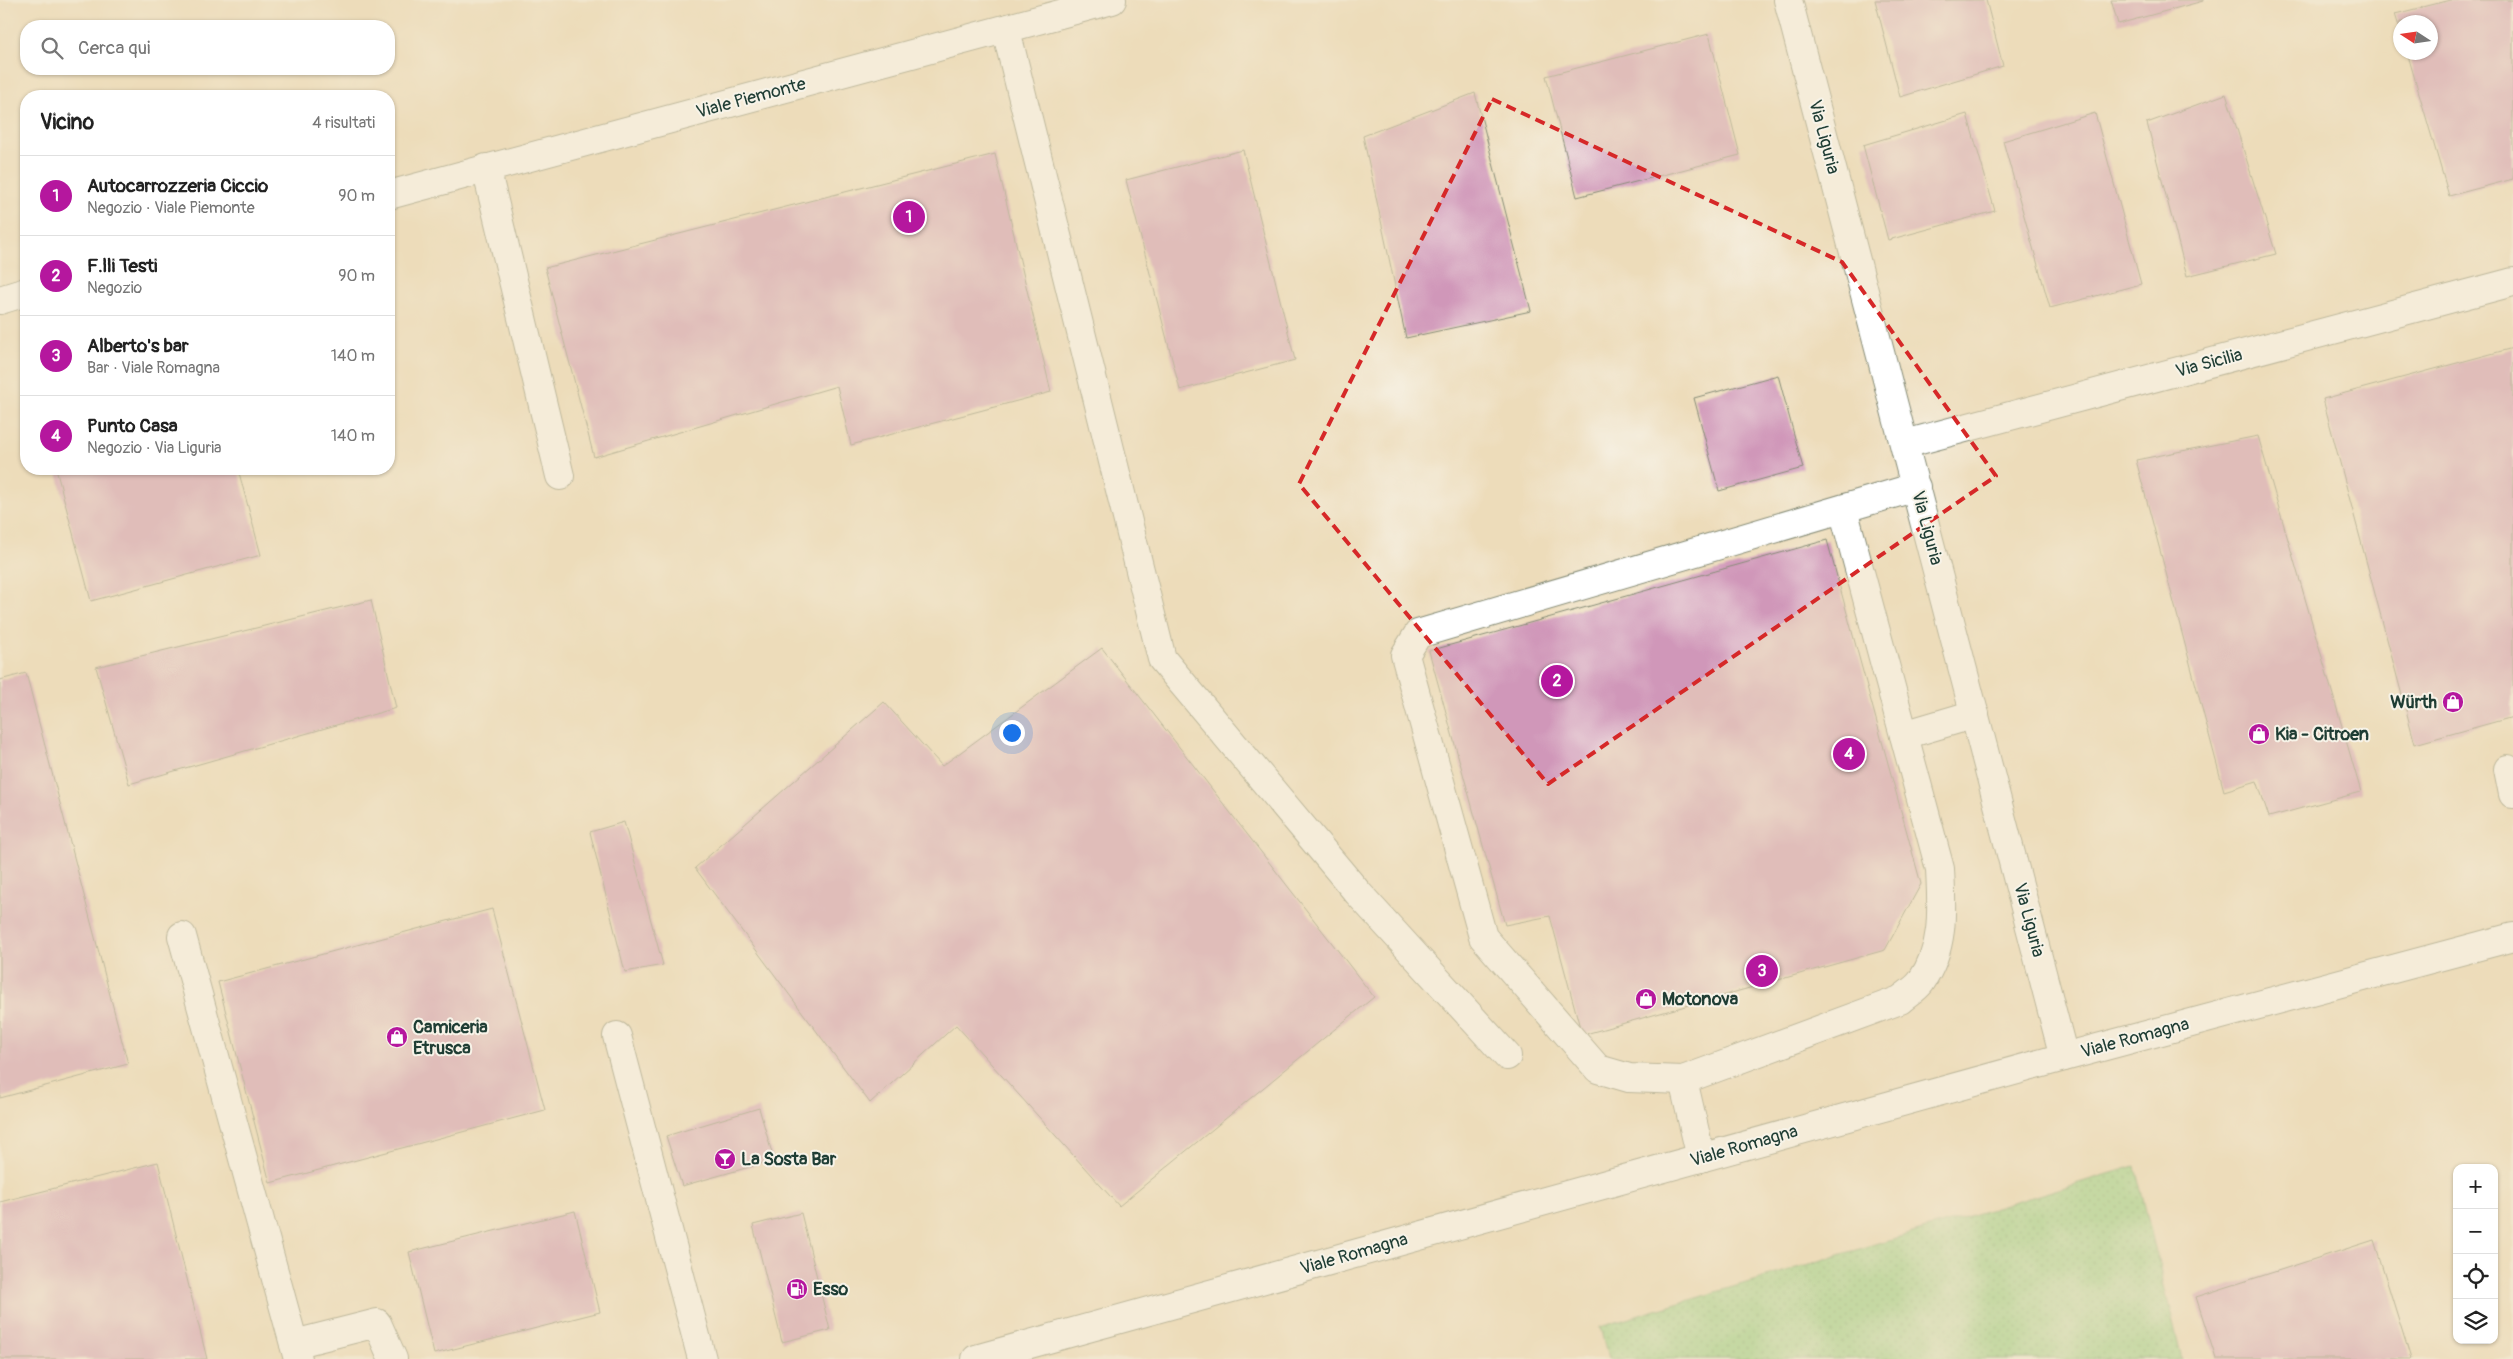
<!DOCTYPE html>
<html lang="it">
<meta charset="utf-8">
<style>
:root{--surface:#fff;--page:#f2f2f2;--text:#222;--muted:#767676;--line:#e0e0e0;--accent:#b5179e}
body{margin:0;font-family:Pangolin,sans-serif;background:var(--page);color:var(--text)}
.controls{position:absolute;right:15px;bottom:15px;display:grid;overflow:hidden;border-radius:10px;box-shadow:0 1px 4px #0004}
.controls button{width:45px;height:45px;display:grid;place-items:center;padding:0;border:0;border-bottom:1px solid var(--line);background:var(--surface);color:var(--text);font:25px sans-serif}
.compass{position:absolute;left:2393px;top:15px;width:45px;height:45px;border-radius:50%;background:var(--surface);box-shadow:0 1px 4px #0004;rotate:282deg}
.you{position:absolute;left:1011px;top:732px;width:18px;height:18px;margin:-12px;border:4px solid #fff;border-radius:50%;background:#1a73e8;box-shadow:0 0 0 8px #1a73e833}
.badge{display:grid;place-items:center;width:32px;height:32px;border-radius:50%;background:var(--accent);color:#fff;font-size:16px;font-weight:700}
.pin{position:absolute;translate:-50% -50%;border:2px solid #fff;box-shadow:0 1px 5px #0006}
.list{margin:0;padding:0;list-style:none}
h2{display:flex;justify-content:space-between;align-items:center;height:65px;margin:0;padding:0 20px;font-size:21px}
h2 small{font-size:16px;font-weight:400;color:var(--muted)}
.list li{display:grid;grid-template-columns:32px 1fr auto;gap:15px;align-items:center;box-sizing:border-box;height:80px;padding:0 20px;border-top:1px solid var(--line)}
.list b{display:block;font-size:19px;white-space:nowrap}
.list p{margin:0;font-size:16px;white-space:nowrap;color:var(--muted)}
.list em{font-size:16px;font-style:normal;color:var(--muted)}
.icon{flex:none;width:28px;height:28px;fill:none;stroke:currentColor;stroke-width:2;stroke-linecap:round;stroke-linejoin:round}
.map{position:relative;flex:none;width:2513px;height:1359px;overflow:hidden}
.search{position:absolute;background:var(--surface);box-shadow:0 1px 4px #0004;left:20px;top:20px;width:375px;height:55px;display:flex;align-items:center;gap:12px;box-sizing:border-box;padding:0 18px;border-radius:20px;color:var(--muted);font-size:19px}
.panel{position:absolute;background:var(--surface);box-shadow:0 1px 4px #0004;left:20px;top:90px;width:375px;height:385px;border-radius:20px}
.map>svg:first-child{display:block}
.grass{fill:url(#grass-dots);stroke:#5a885e}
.building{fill:#d097b9}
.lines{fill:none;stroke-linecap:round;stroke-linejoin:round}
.minor-casing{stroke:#868c77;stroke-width:30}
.major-casing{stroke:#868c77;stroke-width:30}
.minor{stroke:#fff;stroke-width:28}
.major{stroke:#fff;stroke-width:28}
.marked{fill:none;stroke:#d62828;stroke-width:4;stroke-dasharray:10 6;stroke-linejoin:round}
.labels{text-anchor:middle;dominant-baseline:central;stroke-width:4;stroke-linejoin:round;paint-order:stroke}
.street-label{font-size:18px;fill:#1f3d34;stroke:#f7f3e8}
.poi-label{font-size:18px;font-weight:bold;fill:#1f3d34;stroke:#f7f3e8;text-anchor:start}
</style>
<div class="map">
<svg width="2513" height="1359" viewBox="0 0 2513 1359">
<defs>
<pattern id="grass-dots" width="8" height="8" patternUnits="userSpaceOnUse" patternTransform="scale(1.25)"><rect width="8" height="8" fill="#96d387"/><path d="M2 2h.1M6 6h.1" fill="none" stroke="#7aac6f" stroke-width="1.8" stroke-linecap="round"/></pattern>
</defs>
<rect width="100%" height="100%" fill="#f7f3e8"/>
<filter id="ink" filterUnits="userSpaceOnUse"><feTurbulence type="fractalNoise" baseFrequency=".02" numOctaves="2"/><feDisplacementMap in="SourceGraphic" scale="10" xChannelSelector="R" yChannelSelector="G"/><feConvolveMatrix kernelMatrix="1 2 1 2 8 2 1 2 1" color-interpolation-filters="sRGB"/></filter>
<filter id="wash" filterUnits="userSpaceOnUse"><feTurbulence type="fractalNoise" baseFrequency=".0096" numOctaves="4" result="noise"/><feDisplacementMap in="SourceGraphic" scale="20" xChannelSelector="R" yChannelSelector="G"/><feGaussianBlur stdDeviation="1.12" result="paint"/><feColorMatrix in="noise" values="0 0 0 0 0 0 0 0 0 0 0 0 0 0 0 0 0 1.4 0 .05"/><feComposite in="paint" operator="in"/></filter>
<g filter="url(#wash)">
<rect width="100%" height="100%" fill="#eddcba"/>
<path class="grass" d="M2135 1166 2182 1359H1608L1600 1327Z"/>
<g id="blocks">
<g class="building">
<path d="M1875 0H1986L2003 66 1900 97Z"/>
<path d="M2111 0H2203V1L2118 24Z"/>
<path d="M2451 0H2513V179L2449 196 2407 52H2430V22H2400V30L2395 14Z"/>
<path d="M1709 34 1740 155 1577 197 1546 76Z"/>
<path d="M1475 93 1531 311 1406 338 1363 136Z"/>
<path d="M2226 94 2276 254 2187 276 2147 123Z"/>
<path d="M2095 113 2141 284 2050 308 2003 141Z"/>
<path d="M1967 114 1995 211 1888 240 1863 145Z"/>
<path d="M1243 150 1295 360 1180 390 1126 180Z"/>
<path d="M995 154 1051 392 851 445 837 386 594 457 545 268Z"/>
<path d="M2513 348V717L2415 744 2323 399Z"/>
<path d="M1778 375 1803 468 1719 491 1694 398Z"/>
<path d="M2258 436 2361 792 2269 817 2257 781 2224 791 2136 460Z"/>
<path d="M56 469H238L261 555 91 601Z"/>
<path d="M1827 540 1921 884 1885 950 1582 1035 1550 916 1505 925 1429 651Z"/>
<path d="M371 600 396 708 129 784 96 667Z"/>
<path d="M1102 648 1374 997 1119 1206 956 1025 870 1103 695 868 884 702 942 766Z"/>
<path d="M26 673 128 1064 0 1098V680Z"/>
<path d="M624 822 663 965 625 972 590 832Z"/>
<path d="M492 909 545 1110 270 1183 218 982Z"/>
<path d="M759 1108 774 1160 682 1186 666 1136Z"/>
<path d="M158 1162 207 1359H0V1202Z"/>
<path d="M575 1211 600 1312 434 1354 409 1252Z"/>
<path d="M801 1213 830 1330 782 1342 753 1225Z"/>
<path d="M2374 1240 2411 1359H2216L2196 1297Z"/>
</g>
</g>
</g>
<g filter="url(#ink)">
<use href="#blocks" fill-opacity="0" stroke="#868c77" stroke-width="1"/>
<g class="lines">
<g class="minor-casing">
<g id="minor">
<path d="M1788 0 2064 1057"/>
<path d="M1006 30 1162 659 1358 893 1507 1056"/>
<path d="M486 168 560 476"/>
<path d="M389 195 1112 0"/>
<path d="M0 300 26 292"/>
<path d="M1905 444 2513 282"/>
<path d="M1843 509 1940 869C1942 910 1945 947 1921 982 1916 989 1907 994 1900 1000L1683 1080 1629 1078 1598 1069 1483 937 1405 655 1418 634 1916 487"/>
<path d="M1904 735 1975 714"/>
<path d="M2508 769 2513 794"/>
<path d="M182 936 298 1359"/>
<path d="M617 1036 702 1359"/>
<path d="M1683 1080 1701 1158"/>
<path d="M294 1344 377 1323 393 1359"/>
</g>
</g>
<g class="major-casing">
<path id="major" d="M976 1359 2064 1057 2513 937"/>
</g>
<use href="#minor" class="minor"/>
<use href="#major" class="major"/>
</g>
</g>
<path d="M0 0H2513V1359H0ZM1492 99 1842 262 1996 476 1548 784 1299 484Z" fill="#eddcba" fill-opacity=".55" fill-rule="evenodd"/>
<path class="marked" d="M1492 99 1842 262 1996 476 1548 784 1299 484Z"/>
<defs>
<g id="shop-disc" transform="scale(1.125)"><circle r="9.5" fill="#b5179e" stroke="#f7f3e8"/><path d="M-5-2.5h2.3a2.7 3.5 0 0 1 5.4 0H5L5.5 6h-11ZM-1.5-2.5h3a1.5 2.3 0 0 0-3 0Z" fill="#fff"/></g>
<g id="bar-disc" transform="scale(1.125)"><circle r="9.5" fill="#b5179e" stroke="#f7f3e8"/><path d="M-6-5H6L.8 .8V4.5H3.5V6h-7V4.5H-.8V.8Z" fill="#fff"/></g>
<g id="fuel-disc" transform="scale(1.125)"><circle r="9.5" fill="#b5179e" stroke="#f7f3e8"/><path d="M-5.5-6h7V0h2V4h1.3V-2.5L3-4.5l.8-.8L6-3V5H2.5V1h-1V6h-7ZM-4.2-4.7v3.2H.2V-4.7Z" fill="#fff"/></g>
</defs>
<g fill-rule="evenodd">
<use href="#shop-disc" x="2453" y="702"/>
<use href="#shop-disc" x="2259" y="734"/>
<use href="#shop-disc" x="1646" y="999"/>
<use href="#shop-disc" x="397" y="1037"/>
<use href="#bar-disc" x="725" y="1159"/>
<use href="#fuel-disc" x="797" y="1289"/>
</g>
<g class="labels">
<g class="street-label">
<text transform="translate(751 98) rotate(-15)">Viale Piemonte</text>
<text transform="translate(1824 137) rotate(75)">Via Liguria</text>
<text transform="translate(2209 363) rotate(-15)">Via Sicilia</text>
<text transform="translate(1927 528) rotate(75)">Via Liguria</text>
<text transform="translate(2029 920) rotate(75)">Via Liguria</text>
<text transform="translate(2135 1038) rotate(-15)">Viale Romagna</text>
<text transform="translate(1744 1146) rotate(-16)">Viale Romagna</text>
<text transform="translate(1354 1254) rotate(-16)">Viale Romagna</text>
</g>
<g class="poi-label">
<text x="2437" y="702" text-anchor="end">Würth</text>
<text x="2275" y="734">Kia - Citroen</text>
<text x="1662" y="999">Motonova</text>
<text x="413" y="1027">Camiceria<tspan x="413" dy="21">Etrusca</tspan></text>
<text x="741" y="1159">La Sosta Bar</text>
<text x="813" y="1289">Esso</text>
</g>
</g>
</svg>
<div class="controls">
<button>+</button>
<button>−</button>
<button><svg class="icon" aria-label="locate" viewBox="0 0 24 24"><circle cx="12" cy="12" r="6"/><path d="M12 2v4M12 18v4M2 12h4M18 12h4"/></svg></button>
<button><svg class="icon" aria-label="layers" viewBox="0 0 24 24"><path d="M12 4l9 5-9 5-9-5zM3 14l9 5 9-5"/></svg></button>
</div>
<svg class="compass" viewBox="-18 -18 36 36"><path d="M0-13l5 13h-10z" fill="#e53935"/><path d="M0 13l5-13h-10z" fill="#767676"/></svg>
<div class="you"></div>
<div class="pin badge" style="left:909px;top:217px">1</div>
<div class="pin badge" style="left:1557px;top:681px">2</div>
<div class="pin badge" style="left:1762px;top:971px">3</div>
<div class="pin badge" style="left:1849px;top:754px">4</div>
<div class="search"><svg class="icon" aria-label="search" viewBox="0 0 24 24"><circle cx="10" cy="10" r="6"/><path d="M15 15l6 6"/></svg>Cerca qui</div>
<section class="panel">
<h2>Vicino<small>4 risultati</small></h2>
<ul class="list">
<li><span class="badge">1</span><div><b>Autocarrozzeria Ciccio</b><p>Negozio · Viale Piemonte</p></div><em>90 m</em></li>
<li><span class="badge">2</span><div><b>F.lli Testi</b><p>Negozio</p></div><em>90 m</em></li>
<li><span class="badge">3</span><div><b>Alberto's bar</b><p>Bar · Viale Romagna</p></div><em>140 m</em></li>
<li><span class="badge">4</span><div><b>Punto Casa</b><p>Negozio · Via Liguria</p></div><em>140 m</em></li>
</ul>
</section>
</div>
